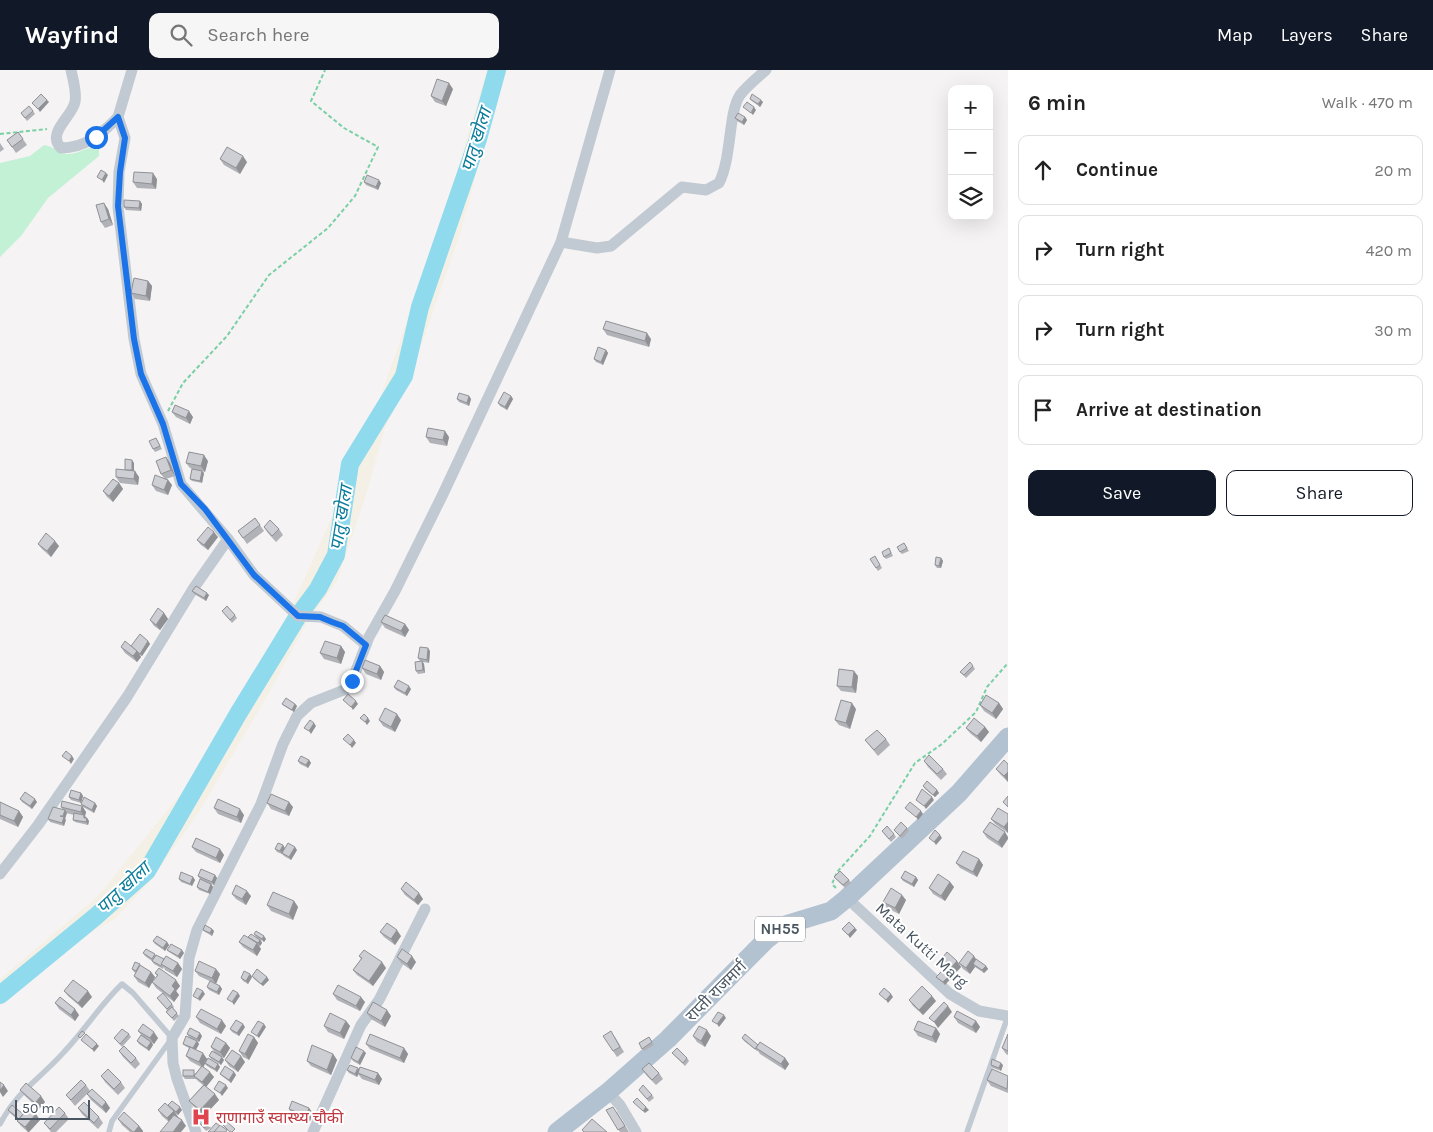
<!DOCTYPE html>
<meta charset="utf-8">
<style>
:root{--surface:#fff;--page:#f6f6f6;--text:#222;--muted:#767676;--line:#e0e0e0;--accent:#111827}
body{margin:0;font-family:Karla,"Noto Sans Devanagari",sans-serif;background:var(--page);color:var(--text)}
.controls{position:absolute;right:15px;top:15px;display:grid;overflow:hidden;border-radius:10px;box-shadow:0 5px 20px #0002}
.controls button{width:45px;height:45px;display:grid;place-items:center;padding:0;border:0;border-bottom:1px solid var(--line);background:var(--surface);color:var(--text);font:25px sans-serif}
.scale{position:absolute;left:15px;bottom:12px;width:75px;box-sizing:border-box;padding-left:5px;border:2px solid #4a5661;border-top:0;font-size:14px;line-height:18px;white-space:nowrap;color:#4a5661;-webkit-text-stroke:4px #fff;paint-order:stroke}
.stop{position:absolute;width:15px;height:15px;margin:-11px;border:4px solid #1a73e8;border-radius:50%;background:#fff}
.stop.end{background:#1a73e8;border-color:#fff;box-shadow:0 1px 5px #0008}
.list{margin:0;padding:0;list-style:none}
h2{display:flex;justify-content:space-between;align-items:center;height:65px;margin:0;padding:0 20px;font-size:21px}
h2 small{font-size:16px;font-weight:400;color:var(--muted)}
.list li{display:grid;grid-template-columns:32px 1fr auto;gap:15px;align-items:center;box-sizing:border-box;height:70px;margin:0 10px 10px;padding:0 10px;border:1px solid var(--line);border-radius:10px}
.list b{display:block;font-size:19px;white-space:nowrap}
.list em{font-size:16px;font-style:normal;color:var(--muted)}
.actions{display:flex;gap:10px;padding:15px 20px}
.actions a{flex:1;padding:11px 0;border:1px solid var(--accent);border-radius:10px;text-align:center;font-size:18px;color:var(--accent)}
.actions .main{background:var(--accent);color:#fff}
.icon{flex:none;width:28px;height:28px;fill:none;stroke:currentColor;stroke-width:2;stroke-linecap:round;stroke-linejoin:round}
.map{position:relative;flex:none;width:1008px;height:1062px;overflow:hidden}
header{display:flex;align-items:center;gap:30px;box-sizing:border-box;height:70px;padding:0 25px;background:var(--accent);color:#fff}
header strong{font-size:24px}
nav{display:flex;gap:28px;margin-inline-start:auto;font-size:18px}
.search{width:350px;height:45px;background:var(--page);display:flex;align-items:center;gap:12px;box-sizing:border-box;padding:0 18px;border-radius:10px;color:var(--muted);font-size:19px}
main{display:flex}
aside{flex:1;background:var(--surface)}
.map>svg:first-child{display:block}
.green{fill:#c3f1d5}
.sand{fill:#f5f0e5}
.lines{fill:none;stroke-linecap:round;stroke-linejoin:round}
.river{stroke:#90daee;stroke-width:18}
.path{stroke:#7ad0a6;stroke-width:2;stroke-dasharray:4 2.5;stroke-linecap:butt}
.lane{stroke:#c1cad2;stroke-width:5.5}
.street{stroke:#c1cad2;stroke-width:11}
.primary{stroke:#b3c2d1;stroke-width:19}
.wall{fill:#b0b2b7}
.shaded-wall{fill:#909195}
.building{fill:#cdcfd5;stroke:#909195}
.route{stroke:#1a73e8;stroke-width:6}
.labels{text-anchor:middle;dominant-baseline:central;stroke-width:4;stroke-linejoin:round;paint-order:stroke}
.shield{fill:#fff;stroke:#808990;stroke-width:1}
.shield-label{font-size:15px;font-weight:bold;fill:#4a5661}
.street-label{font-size:16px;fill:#4a5661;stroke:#fff}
.health-label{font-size:16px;fill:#be3a42;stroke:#fff;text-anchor:start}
.water-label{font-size:18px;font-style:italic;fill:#0c7c9b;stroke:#fff}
</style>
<header>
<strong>Wayfind</strong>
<div class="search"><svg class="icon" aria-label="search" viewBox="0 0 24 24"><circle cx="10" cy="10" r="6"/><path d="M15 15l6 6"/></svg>Search here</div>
<nav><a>Map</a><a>Layers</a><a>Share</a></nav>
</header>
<main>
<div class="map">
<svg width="1008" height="1062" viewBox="0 0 1008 1062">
<rect width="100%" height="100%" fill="#f5f3f3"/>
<path class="green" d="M44 75C53 76 58 83 67 84 78 85 88 75 99 78V86L48 128 21 166 0 187V93L30 86Z"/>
<path class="sand" d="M487 0H504L461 161 411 305 385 358 366 425 337 511 305 556 266 628 199 742 151 810 115 849 90 863 25 912 0 936V909L97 827 188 715 285 552 334 442 342 397 350 377 379 331 446 139Z"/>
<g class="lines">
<path class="river" d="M0 925 95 847 147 801 238 644 298 546 318 519 336 485 350 394 404 306 420 237 478 69 497 0"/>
<g class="path">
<path d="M0 64 47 59"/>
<path d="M168 341 183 313 227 266 269 205 328 158 355 126 378 77 344 58 311 31 325 0"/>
<path d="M836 818 832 814 837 802 870 766 915 693 942 674 976 642 987 617 1008 593"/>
</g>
<g class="lane">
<path d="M0 1054C17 1021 40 1009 64 982 85 960 100 935 122 914L133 923 172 968 112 1051 109 1062"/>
<path d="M967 1062 1008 946"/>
</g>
<g class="street">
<path d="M71 0C73 10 77 22 75 32 72 47 46 63 61 78 85 78 102 64 118 47"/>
<path d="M561 172 597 178 611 176 682 117 706 120 719 113C732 88 728 43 740 25 747 16 757 8 766 0"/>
<path d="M228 469 254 505 298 546 321 547 343 556 366 575"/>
<path d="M0 804 38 755 127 627 193 519 228 469 181 414 163 354 141 304 134 269 118 137 119 102 125 68 118 47 132 0"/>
<path d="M847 828 950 924 979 941 1008 946"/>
<path d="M608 1022 620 1035 636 1062"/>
<path d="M196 1062 177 1009 173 993 172 968 185 946 189 888 197 860 261 734 283 674 297 646 311 633 344 620 352 611 369 567 395 521 443 424 561 172 610 0"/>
<path d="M313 1062 361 955 379 930 425 839"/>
</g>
<path class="primary" d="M557 1062 608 1022 668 969 766 870 785 855 831 841 847 828 959 723 1008 667"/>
</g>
<g class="wall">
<path d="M453 19 446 36 435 32 431 26Z"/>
<path d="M750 29 763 32 760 37 752 31Z"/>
<path d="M33 41 35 44 27 51 21 43Z"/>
<path d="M745 47 747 50 744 55 737 51 735 48Z"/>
<path d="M18 62 27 75 16 83 7 70Z"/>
<path d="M0 73 4 79 0 82Z"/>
<path d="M220 89 247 92 240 104 224 95Z"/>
<path d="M157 109 156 119 137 118 133 112Z"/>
<path d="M364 112 381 113 378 120 366 115Z"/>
<path d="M140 131 142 134 141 141 126 140 124 137Z"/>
<path d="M108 139 113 155 105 158 101 152Z"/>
<path d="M148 211 152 216 150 231 135 229 131 223Z"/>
<path d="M603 259 651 269 649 277 607 265Z"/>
<path d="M606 280 608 283 603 295 596 292 594 289Z"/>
<path d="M469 326 471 329 469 336 459 332 457 329Z"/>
<path d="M511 326 513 329 507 340 500 336 498 333Z"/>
<path d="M172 342 193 347 190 354 176 347Z"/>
<path d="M426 367H449L447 376 430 373Z"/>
<path d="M156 368 162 379 155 382 153 379Z"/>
<path d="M166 387 170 393 175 406 166 409 168 410 172 415 168 425 156 421 152 415 164 408 161 404Z"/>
<path d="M208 391 205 402 202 401 204 403 202 413 192 411 190 409 192 399 190 398 186 393Z"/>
<path d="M134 393V401L139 407 138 415 120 413 116 407Z"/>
<path d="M119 413 123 419 113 432 107 427 103 421Z"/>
<path d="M255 448 264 461 247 474 238 461Z"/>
<path d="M264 457 279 459 283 465 276 472 268 463Z"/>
<path d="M218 467 208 480 201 475 197 470Z"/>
<path d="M904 473 909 481 902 484 900 482Z"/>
<path d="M38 474 59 476 51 487 42 479Z"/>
<path d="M889 478 893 486 886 489 884 487Z"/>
<path d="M875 486 882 498 878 501 876 498Z"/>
<path d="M941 488 943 491 941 498H937L935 495Z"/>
<path d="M192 521 209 525 206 531 194 524Z"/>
<path d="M222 541 235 545 237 548 232 553Z"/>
<path d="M164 543 168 549 160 560 154 556 150 550Z"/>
<path d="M381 552 405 554 409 560 405 567 385 558Z"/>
<path d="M148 571 150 574 142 586 140 585 141 587 137 592 125 583 121 577 131 576Z"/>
<path d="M341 576 345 582 341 594 324 589 320 583Z"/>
<path d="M430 581 429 593 423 592 424 594 425 603 418 604 416 601 420 591 418 588Z"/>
<path d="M380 596 384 602 381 610 366 604 362 598Z"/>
<path d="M973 596 975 599 966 608 960 602Z"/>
<path d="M858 606 856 623 841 621 837 616Z"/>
<path d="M394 617 411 619 407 626 396 620Z"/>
<path d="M999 633 1003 639 996 649 984 641 980 635Z"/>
<path d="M282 634H295L297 636 294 642 284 636Z"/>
<path d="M856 639 850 659 839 655 835 650Z"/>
<path d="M379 650H401L395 662 383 656Z"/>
<path d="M985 657 989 662 981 672 970 663 966 658Z"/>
<path d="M886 669 890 675 878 686 865 670Z"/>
<path d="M309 690 311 693 308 698 300 694 298 691Z"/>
<path d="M924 691 943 699 947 704 941 710 928 697Z"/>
<path d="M1008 694V712L1000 704 996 699Z"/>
<path d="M923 716 937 720 939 723 935 727 925 719Z"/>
<path d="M81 723 83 726 81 733 71 730 69 727Z"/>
<path d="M20 729 37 732 32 739 22 732Z"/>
<path d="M0 732 19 741 23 747 18 757 0 749Z"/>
<path d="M95 733 97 736 94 743 83 737 86 742 85 746 89 751 88 755 75 752 73 750 74 745 66 743 64 756 50 752 48 749 63 740 61 737 82 736 81 734Z"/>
<path d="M267 733 293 737 289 746 271 739Z"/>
<path d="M214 738 244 745 241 753 218 744Z"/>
<path d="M1008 744V763L995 754 991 749Z"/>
<path d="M990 752 1002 778 987 768 983 762Z"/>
<path d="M907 758 909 761 902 769 894 760Z"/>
<path d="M882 761 894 764 896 767 891 772Z"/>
<path d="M192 777 224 785 220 793 196 782Z"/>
<path d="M275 779 297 780 291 790 284 786 282 784 277 782Z"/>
<path d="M979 789 983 795 977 807 960 798 956 793Z"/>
<path d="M215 805 217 808 214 815 211 814 213 817 210 824 199 820 197 817 200 809 198 806Z"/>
<path d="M193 807 195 810 192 816 181 812 179 809Z"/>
<path d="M834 807 849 810 851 813 845 818Z"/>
<path d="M916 807 918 810 914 817 903 811 901 808Z"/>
<path d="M950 812 954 817 945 831 933 824 929 818Z"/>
<path d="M401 819 423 829 418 835 405 825Z"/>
<path d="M232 824 251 826 246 835 236 829Z"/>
<path d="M906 830 899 844 887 838 883 832Z"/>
<path d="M294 831 298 837 293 850 271 841 267 835Z"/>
<path d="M212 859 214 861 212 866 205 862 203 860Z"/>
<path d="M380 862 401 866 395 875 384 867Z"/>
<path d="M254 864 266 869 264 872 261 870 262 873 260 876H259L261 879 257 886 243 877 239 872 249 868 256 867Z"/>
<path d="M153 871 167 872 169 875 165 881 155 874Z"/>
<path d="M167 880 184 883 180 889 169 882Z"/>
<path d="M143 883 156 885 164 889 178 893 182 899 177 907 165 900 164 897 163 899 154 894 152 891 145 886Z"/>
<path d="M359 886 386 898 373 916 357 905 353 900 361 889Z"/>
<path d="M397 887 416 892 411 900 401 893Z"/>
<path d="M976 889 986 896 988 899 984 903 975 897 970 904 963 899 959 893Z"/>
<path d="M957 891 961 897 952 907 950 905 952 907 945 915 936 907 943 899 938 893Z"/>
<path d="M141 896 151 902 155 907 149 918 138 912 134 906 136 903 134 902 132 899Z"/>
<path d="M195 901 220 904 216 914 199 906Z"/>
<path d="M155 903 180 916 176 921 179 925 174 932 156 918 152 912 157 906Z"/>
<path d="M250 904 252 907 248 914 243 911 241 908Z"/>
<path d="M252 906 269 910 263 916 254 909Z"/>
<path d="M220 916 222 919 219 925 209 920 207 917Z"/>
<path d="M64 921 92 927 82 938 68 926Z"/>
<path d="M333 924 365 932 360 941 337 930Z"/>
<path d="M157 928 172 934 174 937 173 938 179 946 174 951 166 942 167 940Z"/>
<path d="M909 930 936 931 923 945 913 936Z"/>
<path d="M55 933 79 945 75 951 59 939Z"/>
<path d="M367 943 391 946 385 957 371 949Z"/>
<path d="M196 947 226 956 221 964 200 953Z"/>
<path d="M954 947 976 951 980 957 976 963 958 953Z"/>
<path d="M346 951 350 956 344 969 328 962 324 956Z"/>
<path d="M245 957 239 966 232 962 230 959Z"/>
<path d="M936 958 940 964 936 973 918 966 914 960Z"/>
<path d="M138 961 158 968 154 974 152 973 153 975 149 981 139 974 137 971 142 966Z"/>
<path d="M129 964 131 967 122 977 114 968Z"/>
<path d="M187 964 202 966 199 972 197 971 199 974 196 980 207 989 218 994 220 997 217 1002 207 996 205 994 203 997 214 1007 206 1017 219 1030 204 1046 193 1036 189 1031 203 1015 198 1011 196 1009H185L183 1006 196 1003 201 997 190 991 186 986 189 978 185 976 183 974 189 967Z"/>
<path d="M1008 964V985L1006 984 1002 978Z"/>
<path d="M693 966H711L705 977 697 972Z"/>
<path d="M254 967 258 973 249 990 243 987 239 981Z"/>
<path d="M615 967 624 982 617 987 613 981Z"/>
<path d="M649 967 654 975 644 981 639 973Z"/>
<path d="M742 968 758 975 785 988 789 994 785 1000 760 984 758 981H757L744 971Z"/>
<path d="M226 973 230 978 224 988 217 984 224 990 221 995 211 989 209 986 215 983 211 977Z"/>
<path d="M366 974 404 978 408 984 404 993 370 979Z"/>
<path d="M119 981 136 988 140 994 135 999 123 987Z"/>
<path d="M366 983 360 995 353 991 351 988Z"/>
<path d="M672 983 687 988 689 991 685 996Z"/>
<path d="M333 984 337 990 331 1005 311 996 307 991Z"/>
<path d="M225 990 245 992 238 1002 229 996Z"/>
<path d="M991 995H1003L1001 1001 993 998Z"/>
<path d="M642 999 659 1003 663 1009 656 1015 646 1005Z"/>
<path d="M347 1000H359L378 1003 382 1009 379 1015 362 1009 358 1004 357 1007 349 1003Z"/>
<path d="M234 1002 236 1005 231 1013 222 1006 220 1004Z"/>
<path d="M101 1006 121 1012 125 1018 118 1025 105 1012Z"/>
<path d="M1008 1006V1023L991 1016 987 1010Z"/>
<path d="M86 1015 90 1021 75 1036 66 1025Z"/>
<path d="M20 1020 45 1032 39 1039 24 1025Z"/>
<path d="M639 1020 652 1025 654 1028 649 1032Z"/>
<path d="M87 1024 110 1038 106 1043 91 1030Z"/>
<path d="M168 1035 182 1040 178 1045 175 1043 178 1047 186 1056 169 1052 162 1046 158 1040Z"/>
<path d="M78 1038 99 1047 103 1053 98 1059 82 1044Z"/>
<path d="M289 1039 313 1043 310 1051 293 1045Z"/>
<path d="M8 1040 23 1044 40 1050 29 1062H28L21 1056 17 1051 18 1050 10 1043Z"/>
<path d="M606 1040 617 1042 629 1062H620Z"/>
<path d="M65 1043 69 1049 56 1062H51L44 1053Z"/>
<path d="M202 1047 211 1058 206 1061 200 1054Z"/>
<path d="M118 1049 139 1056 143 1061 130 1062 122 1055Z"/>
</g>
<g class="shaded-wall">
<path d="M449 13 453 19 446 36 442 31Z"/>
<path d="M47 30 49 32 40 42 38 39Z"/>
<path d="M761 30 763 32 760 37 758 34Z"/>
<path d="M754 37 756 40 753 45 751 43Z"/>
<path d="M745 47 747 50 744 55 742 52Z"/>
<path d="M243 86 247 92 240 104 236 98Z"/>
<path d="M106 103 108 105 104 113 102 110Z"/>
<path d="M153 103 157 109 156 119 152 114Z"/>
<path d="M379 110 381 113 378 120 376 117Z"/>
<path d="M140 131 142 134 141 141 139 138Z"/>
<path d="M104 133 108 139 113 155 109 149Z"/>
<path d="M148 211 152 216 150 231 146 226Z"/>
<path d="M647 263 651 269 649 277 645 271Z"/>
<path d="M606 280 608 283 603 295 601 292Z"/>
<path d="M469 326 471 329 469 336 467 333Z"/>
<path d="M511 326 513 329 507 340 505 337Z"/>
<path d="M189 341 193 347 190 354 186 348Z"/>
<path d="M445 361 449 367 447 376 443 370Z"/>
<path d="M204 385 208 391 205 402 201 396Z"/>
<path d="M166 387 170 393 175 406 171 400Z"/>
<path d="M132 390 134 393V403L132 400Z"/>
<path d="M135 401 139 407 138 415 134 409Z"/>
<path d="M202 401 204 403 202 413 200 411Z"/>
<path d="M168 410 172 415 168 425 164 420Z"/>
<path d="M119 413 123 419 113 432 109 426Z"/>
<path d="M214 462 218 467 208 480 204 475Z"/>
<path d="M55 471 59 476 51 487 47 481Z"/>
<path d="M941 488 943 491 941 498 939 496Z"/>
<path d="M207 523 209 525 206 531 204 528Z"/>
<path d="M164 543 168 549 160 560 156 555Z"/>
<path d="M405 554 409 560 405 567 401 561Z"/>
<path d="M148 571 150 574 142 586 140 584Z"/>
<path d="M341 576 345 582 341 594 337 588Z"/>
<path d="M428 578 430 581 429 593 427 590Z"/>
<path d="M137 581 141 587 137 592 133 586Z"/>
<path d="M422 591 424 594 425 603 423 600Z"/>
<path d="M380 596 384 602 381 610 377 604Z"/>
<path d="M854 601 858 606 856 623 852 617Z"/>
<path d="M409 616 411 619 407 626 405 623Z"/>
<path d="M356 631 358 634 353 640 351 637Z"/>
<path d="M852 633 856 639 850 659 846 653Z"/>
<path d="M999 633 1003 639 996 649 992 643Z"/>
<path d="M295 634 297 636 294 642 292 640Z"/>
<path d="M397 644 401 650 395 662 391 657Z"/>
<path d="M368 648 370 651 367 655 365 652Z"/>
<path d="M314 653 316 656 311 664 309 661Z"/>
<path d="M985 657 989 662 981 672 977 666Z"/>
<path d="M354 670 356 673 352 678 350 675Z"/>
<path d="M72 686 74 689 71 694 69 691Z"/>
<path d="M309 690 311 693 308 698 306 695Z"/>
<path d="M1008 702V712L1004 706Z"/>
<path d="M937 720 939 723 935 727 933 725Z"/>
<path d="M81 723 83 726 81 733 79 730Z"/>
<path d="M932 727 934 730 926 739 924 736Z"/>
<path d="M35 729 37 732 32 739 30 736Z"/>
<path d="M289 732 293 737 289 746 285 741Z"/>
<path d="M95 733 97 736 94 743 92 740Z"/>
<path d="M82 736 86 742 85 746 86 748V751L81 742Z"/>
<path d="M240 739 244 745 241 753 237 747Z"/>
<path d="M65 740 67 743 65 749 63 746Z"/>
<path d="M19 741 23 747 18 757 14 751Z"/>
<path d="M921 741 923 744 918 750 916 747Z"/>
<path d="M64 747 66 750 64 756 62 753Z"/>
<path d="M87 748 89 751 88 755 86 752Z"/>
<path d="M1008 752V763L1004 757Z"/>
<path d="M1005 762 1008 767V769L1002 778 998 772Z"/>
<path d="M940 765 942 768 936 775 934 772Z"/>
<path d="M283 775 285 778 282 784 280 781Z"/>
<path d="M295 777 297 780 291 790 289 787Z"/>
<path d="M220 779 224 785 220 793 216 788Z"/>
<path d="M979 789 983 795 977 807 973 802Z"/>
<path d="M215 805 217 808 214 815 212 812Z"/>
<path d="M193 807 195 810 192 816 190 814Z"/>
<path d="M916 807 918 810 914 817 912 814Z"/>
<path d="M950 812 954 817 945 831 941 826Z"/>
<path d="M211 814 213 817 210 824 208 822Z"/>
<path d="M247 821 251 826 246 835 242 829Z"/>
<path d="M419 823 423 829 418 835 414 830Z"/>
<path d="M902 825 906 830 899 844 895 838Z"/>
<path d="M294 831 298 837 293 850 289 844Z"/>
<path d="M855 858 857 860 850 868 848 865Z"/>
<path d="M212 859 214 861 212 866 210 863Z"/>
<path d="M397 860 401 866 395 875 391 869Z"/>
<path d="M264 866 266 869 264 872 262 869Z"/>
<path d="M260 870 262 873 260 876 258 873Z"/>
<path d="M167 872 169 875 165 881 163 878Z"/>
<path d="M257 873 261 879 257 886 253 880Z"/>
<path d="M182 880 184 883 180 889 178 886Z"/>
<path d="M412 886 416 892 411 900 407 894Z"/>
<path d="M974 886 978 892 973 894 975 897 970 904 966 898Z"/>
<path d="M957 891 961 897 952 907 948 901Z"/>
<path d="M382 892 386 898 373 916 369 911Z"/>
<path d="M178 893 182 899 177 907 173 901Z"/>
<path d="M986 896 988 899 984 903 982 900Z"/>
<path d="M216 899 220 904 216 914 212 908Z"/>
<path d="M151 902 155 907 149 918 145 913Z"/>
<path d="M250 904 252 907 248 914 246 911Z"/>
<path d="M950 905 952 907 945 915 943 912Z"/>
<path d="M267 907 269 910 263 916 261 914Z"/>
<path d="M176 910 180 916 176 921 179 925 174 932 170 926 172 916Z"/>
<path d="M220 916 222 919 219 925 217 922Z"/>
<path d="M88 921 92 927 82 938 78 933Z"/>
<path d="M203 921 205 924 200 931 198 929Z"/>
<path d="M238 923 240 926 234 935 232 932Z"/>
<path d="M891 924 893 927 888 933 886 930Z"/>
<path d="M932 926 936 931 923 945 919 940Z"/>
<path d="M361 927 365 932 360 941 356 936Z"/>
<path d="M948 936 952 942 938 958 934 952Z"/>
<path d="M75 939 79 945 75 951 71 945Z"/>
<path d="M387 940 391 946 385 957 381 951Z"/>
<path d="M724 945 726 948 719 957 717 954Z"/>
<path d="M222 950 226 956 221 964 217 959Z"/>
<path d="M346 951 350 956 344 969 340 963Z"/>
<path d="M976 951 980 957 976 963 972 957Z"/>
<path d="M243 954 245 957 239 966 237 963Z"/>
<path d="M264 954 266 957 259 968 257 966Z"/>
<path d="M936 958 940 964 936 973 932 967Z"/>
<path d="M707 960 711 966 705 977 701 971Z"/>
<path d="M154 962 158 968 154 974 150 968Z"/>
<path d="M200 963 202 966 199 972 197 969Z"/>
<path d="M254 967 258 973 249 990 245 984Z"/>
<path d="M197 971 199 974 195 981 193 978Z"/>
<path d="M151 972 153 975 149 981 147 978Z"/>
<path d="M226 973 230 978 224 988 220 982Z"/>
<path d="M97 974 99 976 94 982 92 979Z"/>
<path d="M404 978 408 984 404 993 400 988Z"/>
<path d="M364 981 366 983 360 995 358 992Z"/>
<path d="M203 983 207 989 203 998 199 992Z"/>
<path d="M333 984 337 990 331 1005 327 1000Z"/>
<path d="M241 986 245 992 238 1002 234 997Z"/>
<path d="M222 987 224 990 221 995 219 992Z"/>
<path d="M785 988 789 994 785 1000 781 994Z"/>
<path d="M1001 993 1003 995 1001 1001 999 998Z"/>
<path d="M218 994 220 997 217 1002 215 999Z"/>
<path d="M358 998 360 1001 357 1007 355 1004Z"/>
<path d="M210 1002 214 1007 206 1017 202 1012Z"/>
<path d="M234 1002 236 1005 231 1013 229 1010Z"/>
<path d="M378 1003 382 1009 379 1015 375 1010Z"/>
<path d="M4 1015 8 1021 3 1027 0 1022V1020Z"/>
<path d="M226 1015 228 1018 222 1026 220 1023Z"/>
<path d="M215 1024 219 1030 204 1046 200 1040Z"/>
<path d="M41 1026 45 1032 39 1039 35 1033Z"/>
<path d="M106 1032 110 1038 106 1043 102 1037Z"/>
<path d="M180 1037 182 1040 178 1045 176 1042Z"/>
<path d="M646 1037 649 1040 645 1043 643 1041Z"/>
<path d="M309 1038 313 1043 310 1051 306 1046Z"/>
<path d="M174 1041 178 1047 171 1054 167 1048Z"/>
<path d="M36 1044 40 1050 29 1062H28L25 1057Z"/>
<path d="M182 1050 186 1056 181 1062H173Z"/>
<path d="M139 1056 143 1061V1062H134Z"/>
</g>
<g class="building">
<path d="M437 9 449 13 442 31 431 26Z"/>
<path d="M41 24 47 30 38 39 32 33Z"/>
<path d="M752 24 761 30 758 34 750 29Z"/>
<path d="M747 32 754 37 751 43 743 37Z"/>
<path d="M29 36 33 41 25 48 21 43Z"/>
<path d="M738 43 745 47 742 52 735 48Z"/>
<path d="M18 62 23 69 12 77 7 70Z"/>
<path d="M227 77 243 86 236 98 220 89Z"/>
<path d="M101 100 106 103 102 110 97 107Z"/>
<path d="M134 102 153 103 152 114 133 112Z"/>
<path d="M367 105 379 110 376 117 364 112Z"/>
<path d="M124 130 140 131 139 138 124 137Z"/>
<path d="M104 133 109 149 101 152 96 135Z"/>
<path d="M134 208 148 211 146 226 131 223Z"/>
<path d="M606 251 647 263 645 271 603 259Z"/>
<path d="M598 277 606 280 601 292 594 289Z"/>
<path d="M504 322 511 326 505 337 498 333Z"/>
<path d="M459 323 469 326 467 333 457 329Z"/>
<path d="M175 335 189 341 186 348 172 342Z"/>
<path d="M428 358 445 361 443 370 426 367Z"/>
<path d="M156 368 160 376 153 379 149 371Z"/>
<path d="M189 382 204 385 201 396 186 393Z"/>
<path d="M166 387 171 400 161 404 156 391Z"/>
<path d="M125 389 132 390V400H125Z"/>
<path d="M116 399 135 401 134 409 116 407Z"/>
<path d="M192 399 202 401 200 411 190 409Z"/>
<path d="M155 405 168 410 164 420 152 415Z"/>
<path d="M113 409 119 413 109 426 103 421Z"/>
<path d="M255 448 260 455 243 468 238 461Z"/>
<path d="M270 450 279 459 272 466 264 457Z"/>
<path d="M208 457 214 462 204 475 197 470Z"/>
<path d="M46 463 55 471 47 481 38 474Z"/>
<path d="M904 473 907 478 900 482 897 477Z"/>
<path d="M889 478 891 483 884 487 882 482Z"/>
<path d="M875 486 880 495 876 498 870 489Z"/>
<path d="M936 487 941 488 939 496 935 495Z"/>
<path d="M196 516 207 523 204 528 192 521Z"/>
<path d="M227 536 235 545 230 550 222 541Z"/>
<path d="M158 538 164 543 156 555 150 550Z"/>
<path d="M385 545 405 554 401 561 381 552Z"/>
<path d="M140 564 148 571 140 584 131 576Z"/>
<path d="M125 571 137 581 133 586 121 577Z"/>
<path d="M325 571 341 576 337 588 320 583Z"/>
<path d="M420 577 428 578 427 590 418 588Z"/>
<path d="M365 590 380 596 377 604 362 598Z"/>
<path d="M422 591 423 600 416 601 415 592Z"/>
<path d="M970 592 973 596 964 605 960 602Z"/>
<path d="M839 599 854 601 852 617 837 616Z"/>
<path d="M398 610 409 616 405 623 394 617Z"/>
<path d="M348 624 356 631 351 637 343 630Z"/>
<path d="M986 625 999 633 992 643 980 635Z"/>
<path d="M286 628 295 634 292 640 282 634Z"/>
<path d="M841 630 852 633 846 653 835 650Z"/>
<path d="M385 638 397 644 391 657 379 650Z"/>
<path d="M364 644 368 648 365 652 360 648Z"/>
<path d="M974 648 985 657 977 666 966 658Z"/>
<path d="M310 650 314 653 309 661 304 658Z"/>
<path d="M877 660 886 669 874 680 865 670Z"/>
<path d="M348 664 354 670 350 675 343 669Z"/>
<path d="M66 681 72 686 69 691 62 686Z"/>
<path d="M929 685 943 699 937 704 924 691Z"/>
<path d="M301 686 309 690 306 695 298 691Z"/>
<path d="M1004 690 1008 694V702L1004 706 996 699Z"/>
<path d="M927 711 937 720 933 725 923 716Z"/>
<path d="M922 719 932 727 924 736 916 730Z"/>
<path d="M71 720 81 723 79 730 69 727Z"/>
<path d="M25 722 35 729 30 736 20 729Z"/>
<path d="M271 724 289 732 285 741 267 733Z"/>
<path d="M1008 726V737L1003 732Z"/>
<path d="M84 727 95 733 92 740 81 734Z"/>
<path d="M218 729 240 739 237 747 214 738Z"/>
<path d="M62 731 82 736 81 742 61 737Z"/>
<path d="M0 732 19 741 14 751 0 745Z"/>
<path d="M910 732 921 741 916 747 905 738Z"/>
<path d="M53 737 65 740 63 746H60L64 747 62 753 48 749Z"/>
<path d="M998 738 1008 744V752L1004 757 991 749Z"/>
<path d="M74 743 84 745V748H87L86 752 73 750Z"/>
<path d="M901 752 907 758 900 766 894 760Z"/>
<path d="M990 752 1005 762 998 772 983 762Z"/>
<path d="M887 756 894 764 889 769 882 761Z"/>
<path d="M935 760 940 765 934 772 929 768Z"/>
<path d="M196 768 220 779 216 788 192 777Z"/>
<path d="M278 773 283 775 280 781 275 779Z"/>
<path d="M288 773 295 777 289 787 282 783Z"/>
<path d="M963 781 979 789 973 802 956 793Z"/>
<path d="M201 799 215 805 212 812 198 806Z"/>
<path d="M840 801 849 810 843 815 834 807Z"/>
<path d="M905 801 916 807 912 814 901 808Z"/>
<path d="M181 802 193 807 190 814 179 809Z"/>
<path d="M938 804 950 812 941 826 929 818Z"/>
<path d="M200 809 211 814 208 822 197 817Z"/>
<path d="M406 812 419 823 414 830 401 819Z"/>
<path d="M236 815 247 821 242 829 232 824Z"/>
<path d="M891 818 902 825 895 838 883 832Z"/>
<path d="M273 822 294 831 289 844 267 835Z"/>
<path d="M849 852 855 858 848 865 842 859Z"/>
<path d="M387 853 397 860 391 869 380 862Z"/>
<path d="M205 855 212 859 210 863 203 860Z"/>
<path d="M256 861 264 866 262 869 254 864Z"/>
<path d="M251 864 260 870 258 873 248 867Z"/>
<path d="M244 865 257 873 253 880 239 872Z"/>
<path d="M157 866 167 872 163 878 153 871Z"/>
<path d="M171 874 182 880 178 886 167 880Z"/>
<path d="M146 879 155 884 152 889 143 883Z"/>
<path d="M402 879 412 886 407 894 397 887Z"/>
<path d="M364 880 382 892 369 911 353 900 362 888 359 886Z"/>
<path d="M968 881 974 886 966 898 959 893Z"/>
<path d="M947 882 957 891 948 901 938 893Z"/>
<path d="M156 885 164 889 161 896 152 891Z"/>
<path d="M166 886 178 893 173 901 161 894Z"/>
<path d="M976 889 986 896 982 900 973 894Z"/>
<path d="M199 891 216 899 212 908 195 901Z"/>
<path d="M135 892 140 894 136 901 132 899Z"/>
<path d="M140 895 151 902 145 913 134 906Z"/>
<path d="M159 898 176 910 172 916 175 919 170 926 152 912 158 905 155 903Z"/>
<path d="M257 899 267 907 261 914 252 906Z"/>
<path d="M944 899 950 905 943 912 936 907Z"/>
<path d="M244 901 250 904 246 911 241 908Z"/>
<path d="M73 910 88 921 78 933 64 921Z"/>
<path d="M210 911 220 916 217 922 207 917Z"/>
<path d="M338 915 361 927 356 936 333 924Z"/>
<path d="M922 916 932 926 919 940 909 930Z"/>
<path d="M197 918 203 921 198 929 193 926Z"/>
<path d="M884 918 891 924 886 930 879 924Z"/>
<path d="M233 920 238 923 232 932 227 929Z"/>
<path d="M163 923 172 934 167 939 157 928Z"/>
<path d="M60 927 75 939 71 945 55 933Z"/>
<path d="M373 932 387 940 381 951 367 943Z"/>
<path d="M944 932 948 936 934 952 929 948Z"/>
<path d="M172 937 177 943 172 948 166 942Z"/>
<path d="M201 939 222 950 217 959 196 947Z"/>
<path d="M957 941 976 951 972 957 954 947Z"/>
<path d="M718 942 724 945 717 954 712 951Z"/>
<path d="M330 943 346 951 340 963 324 956Z"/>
<path d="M236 950 243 954 237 963 230 959Z"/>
<path d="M258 951 264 954 257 966 251 962Z"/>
<path d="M918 951 936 958 932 967 914 960Z"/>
<path d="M143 954 154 962 150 968 138 961Z"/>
<path d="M699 956 707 960 701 971 693 966Z"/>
<path d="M190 958 200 963 197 969 187 964Z"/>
<path d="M122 959 129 964 120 974 114 968Z"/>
<path d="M82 961 85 963 80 968 78 966Z"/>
<path d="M611 961 620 977 613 981 603 966Z"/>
<path d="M86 964 97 974 92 979 81 970Z"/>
<path d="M248 964 254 967 245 984 239 981Z"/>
<path d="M370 964 404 978 400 988 366 974Z"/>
<path d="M745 964 758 975 755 979 742 968Z"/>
<path d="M1008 964V981L1002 978Z"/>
<path d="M141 965 151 972 147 978 137 971Z"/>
<path d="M186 966 197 971 193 978 183 974Z"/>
<path d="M216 967 226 973 220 982 211 977Z"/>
<path d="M649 967 652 972 642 979 639 973Z"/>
<path d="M760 972 785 988 781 994 756 978Z"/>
<path d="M312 975 333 984 327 1000 307 991Z"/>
<path d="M124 976 136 988 131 993 119 981Z"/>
<path d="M190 977 203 983 199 992 186 986Z"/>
<path d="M356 977 364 981 358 992 351 988Z"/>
<path d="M677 978 687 988 683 993 672 983Z"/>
<path d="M232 980 241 986 234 997 225 990Z"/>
<path d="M212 981 222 987 219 992 209 986Z"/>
<path d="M208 988 218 994 215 999 205 993Z"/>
<path d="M992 989 1001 993 999 998 991 995Z"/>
<path d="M649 993 659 1003 652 1010 642 999Z"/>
<path d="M350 995 358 998 355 1004 347 1000Z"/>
<path d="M202 996 210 1002 202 1012 194 1006Z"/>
<path d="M225 996 234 1002 229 1010 220 1004Z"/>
<path d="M360 997 378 1003 375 1010 358 1003Z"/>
<path d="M108 999 121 1012 114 1019 101 1006Z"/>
<path d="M992 999 1008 1006 1007 1019 987 1010Z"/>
<rect x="183" y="1000" width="11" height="6"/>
<path d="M81 1010 86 1015 71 1030 66 1025Z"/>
<path d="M219 1011 226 1015 220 1023 214 1019Z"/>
<path d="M0 1012 4 1015 0 1020Z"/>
<path d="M26 1013 41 1026 35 1033 20 1020Z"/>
<path d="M204 1015 215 1024 200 1040 189 1031Z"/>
<path d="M643 1015 652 1025 647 1029 639 1020Z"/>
<path d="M92 1019 106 1032 102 1037 87 1024Z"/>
<path d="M637 1028 646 1037 643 1041 633 1032Z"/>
<path d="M172 1031 180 1037 176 1042 168 1035Z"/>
<path d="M292 1031 309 1038 306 1046 289 1039Z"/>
<path d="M84 1032 99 1047 94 1053 78 1038Z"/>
<path d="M165 1033 174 1041 167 1048 158 1040Z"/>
<path d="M12 1035 23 1044 19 1049 8 1040Z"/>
<path d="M59 1037 65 1043 50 1059 44 1053Z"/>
<path d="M613 1037 625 1056 618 1060 606 1040Z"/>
<path d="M29 1038 36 1044 25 1057 17 1051Z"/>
<path d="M124 1042 139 1056 134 1062H133L118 1049Z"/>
<path d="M174 1045 182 1050 173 1062H160Z"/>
<path d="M202 1047 209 1055 204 1058 198 1051Z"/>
<path d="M592 1049 607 1062H584L582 1060Z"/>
<path d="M226 1051 235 1059 232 1062H230L223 1055Z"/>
<path d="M216 1053 220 1056 214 1062H208Z"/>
<path d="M220 1055 227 1060 226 1062H214Z"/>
</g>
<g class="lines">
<path class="route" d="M96 67 118 47 125 68 120 102 118 136 134 269 141 304 163 354 181 414 205 439 254 505 298 546 320 547 332 552 343 556 366 575 352 611"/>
</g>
<defs>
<g id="hospital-bare" transform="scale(1.5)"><path d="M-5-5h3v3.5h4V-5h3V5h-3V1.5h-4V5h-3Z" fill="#e0444e" stroke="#fff" stroke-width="2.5" paint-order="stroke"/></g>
</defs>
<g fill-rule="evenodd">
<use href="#hospital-bare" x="201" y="1047"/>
</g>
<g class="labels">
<rect class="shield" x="755" y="846.5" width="50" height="25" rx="4"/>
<g class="shield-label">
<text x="780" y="859">NH55</text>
</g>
<g class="street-label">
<text transform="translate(922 875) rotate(42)">Mata Kutti Marg</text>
<text transform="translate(716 921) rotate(-45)">राप्ती राजमार्ग</text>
</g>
<g class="health-label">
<text x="216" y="1047">राणागाउँ स्वास्थ्य चौकी</text>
</g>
<g class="water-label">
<text transform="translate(476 70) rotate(-73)">पातु खोला</text>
<text transform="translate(341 448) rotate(-81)">पातु खोला</text>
<text transform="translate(123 818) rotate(-43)">पातु खोला</text>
</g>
</g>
</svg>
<div class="controls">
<button>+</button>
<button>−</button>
<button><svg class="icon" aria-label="layers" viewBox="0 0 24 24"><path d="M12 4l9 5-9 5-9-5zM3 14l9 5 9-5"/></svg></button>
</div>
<div class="scale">50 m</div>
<div class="stop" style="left:96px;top:67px"></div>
<div class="stop end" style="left:352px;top:611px"></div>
</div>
<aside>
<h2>6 min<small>Walk · 470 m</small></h2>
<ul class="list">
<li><svg class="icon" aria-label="ahead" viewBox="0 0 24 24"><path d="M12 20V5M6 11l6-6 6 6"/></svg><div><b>Continue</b></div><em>20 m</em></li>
<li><svg class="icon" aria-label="right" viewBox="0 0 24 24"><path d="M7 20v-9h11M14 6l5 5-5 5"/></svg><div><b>Turn right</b></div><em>420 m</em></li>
<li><svg class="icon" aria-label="right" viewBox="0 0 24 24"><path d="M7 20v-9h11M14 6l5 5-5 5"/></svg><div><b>Turn right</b></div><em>30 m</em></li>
<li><svg class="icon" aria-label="arrive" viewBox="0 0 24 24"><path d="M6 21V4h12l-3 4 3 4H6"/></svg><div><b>Arrive at destination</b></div></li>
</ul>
<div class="actions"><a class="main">Save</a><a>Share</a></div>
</aside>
</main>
